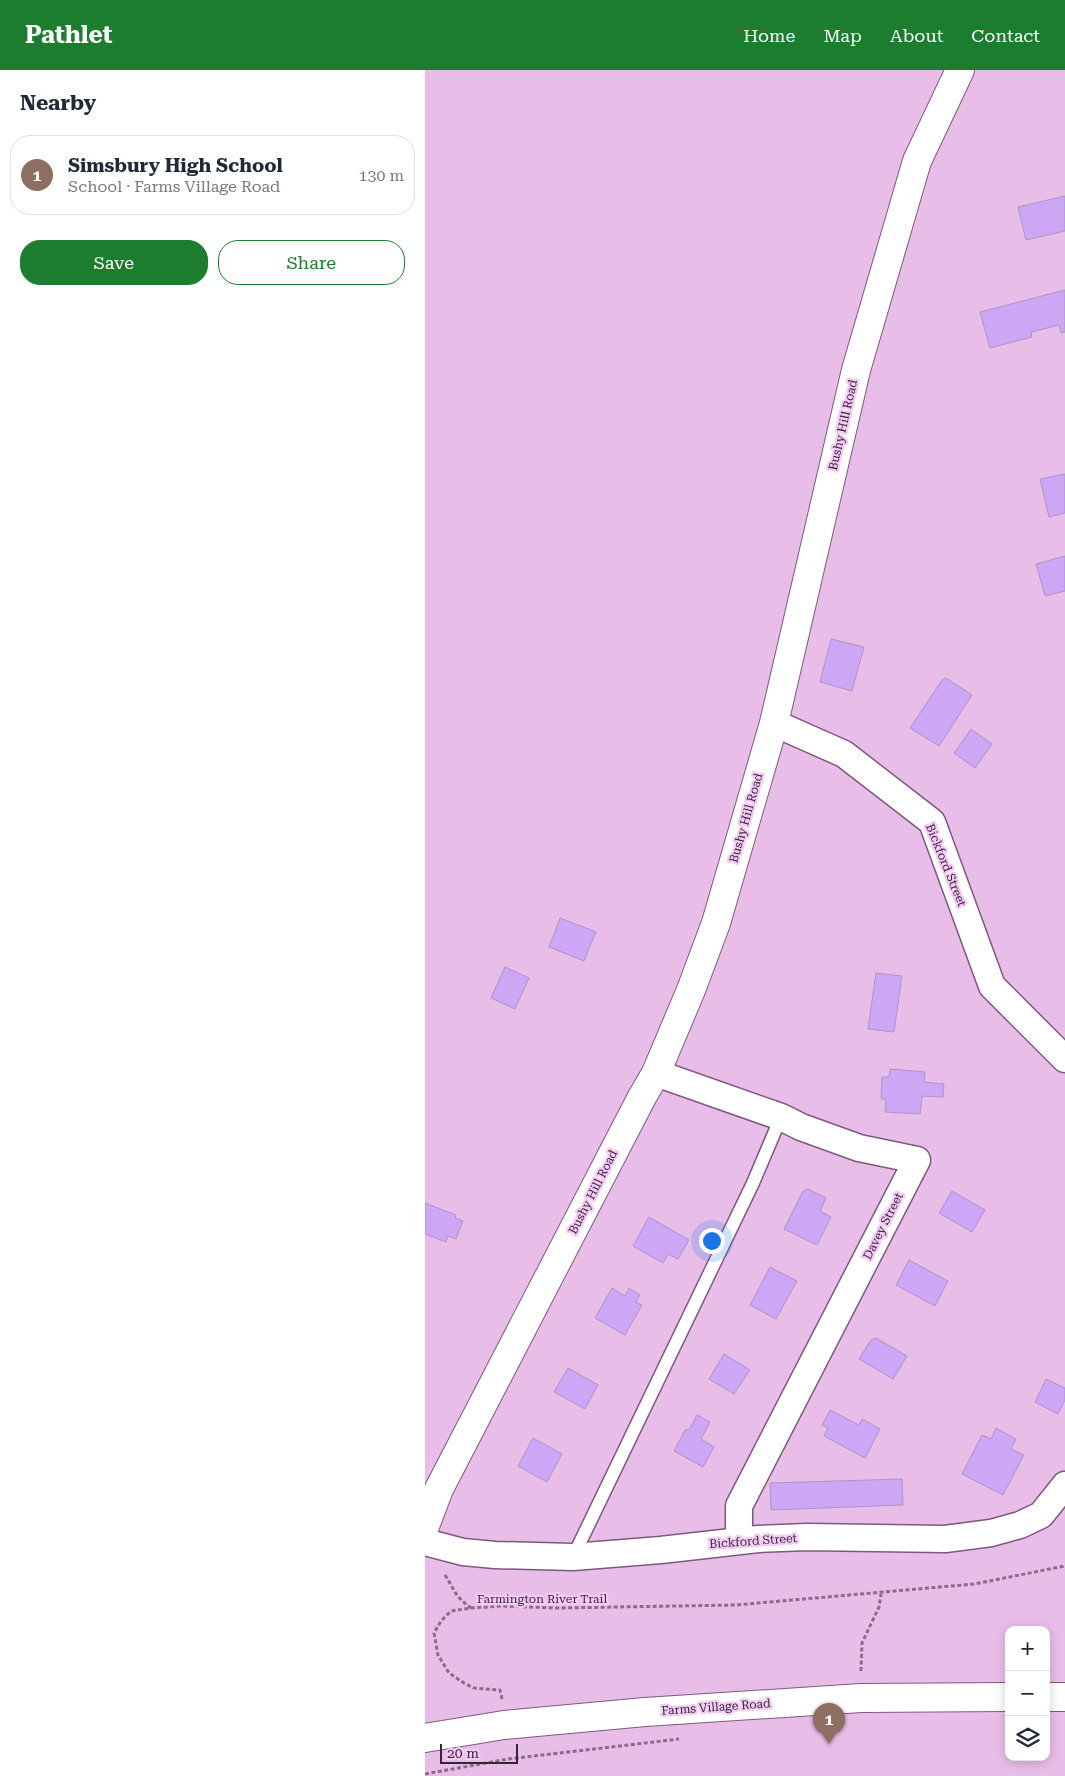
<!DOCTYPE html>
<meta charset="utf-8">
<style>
:root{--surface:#fff;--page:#f6f6f7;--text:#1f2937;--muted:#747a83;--line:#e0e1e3;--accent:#1c7d2f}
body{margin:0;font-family:"Roboto Serif",serif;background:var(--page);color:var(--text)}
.controls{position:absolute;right:15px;bottom:15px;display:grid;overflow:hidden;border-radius:10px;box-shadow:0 2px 12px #0003}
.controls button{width:45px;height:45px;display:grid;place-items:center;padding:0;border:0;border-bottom:1px solid var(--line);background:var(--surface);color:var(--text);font:25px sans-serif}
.scale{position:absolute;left:15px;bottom:12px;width:78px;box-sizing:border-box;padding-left:5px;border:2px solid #352636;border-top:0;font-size:14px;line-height:18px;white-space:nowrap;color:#352636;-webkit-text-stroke:4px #f5cbf5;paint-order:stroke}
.you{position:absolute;left:286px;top:1170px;width:18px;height:18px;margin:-12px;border:4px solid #fff;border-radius:50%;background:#1a73e8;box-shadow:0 0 0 8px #1a73e833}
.badge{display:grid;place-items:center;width:32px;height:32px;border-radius:50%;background:var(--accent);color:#fff;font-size:16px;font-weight:700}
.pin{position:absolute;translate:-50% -41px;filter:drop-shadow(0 1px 2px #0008)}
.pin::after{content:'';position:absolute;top:26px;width:18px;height:15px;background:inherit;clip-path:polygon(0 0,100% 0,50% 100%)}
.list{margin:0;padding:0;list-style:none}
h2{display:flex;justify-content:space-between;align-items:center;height:65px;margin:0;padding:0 20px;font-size:21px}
h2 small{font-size:16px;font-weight:400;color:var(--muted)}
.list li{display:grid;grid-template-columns:32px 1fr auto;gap:15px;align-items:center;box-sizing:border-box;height:80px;margin:0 10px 10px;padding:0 10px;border:1px solid var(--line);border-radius:20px}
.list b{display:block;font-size:19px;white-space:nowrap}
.list p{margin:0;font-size:16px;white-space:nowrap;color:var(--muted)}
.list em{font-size:16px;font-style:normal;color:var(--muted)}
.actions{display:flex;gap:10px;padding:15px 20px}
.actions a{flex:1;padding:11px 0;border:1px solid var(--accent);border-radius:20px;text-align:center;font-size:18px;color:var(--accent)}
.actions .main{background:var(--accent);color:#fff}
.icon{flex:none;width:28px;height:28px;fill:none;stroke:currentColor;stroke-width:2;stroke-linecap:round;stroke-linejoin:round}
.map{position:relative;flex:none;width:640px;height:1706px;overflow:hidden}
header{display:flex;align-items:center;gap:30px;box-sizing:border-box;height:70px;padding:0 25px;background:var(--accent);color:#fff}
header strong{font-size:24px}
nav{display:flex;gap:28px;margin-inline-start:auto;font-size:18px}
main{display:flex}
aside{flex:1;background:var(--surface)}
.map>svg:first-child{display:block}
.building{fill:#cda6f6;stroke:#ac95c5}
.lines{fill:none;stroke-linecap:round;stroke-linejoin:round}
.service-casing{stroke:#7e597e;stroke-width:15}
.minor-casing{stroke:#7e597e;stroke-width:29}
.secondary-casing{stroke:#7e597e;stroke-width:30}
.path{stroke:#886d89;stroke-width:3;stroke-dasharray:4 2.5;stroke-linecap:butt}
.service{stroke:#fff;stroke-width:12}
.minor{stroke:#fff;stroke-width:26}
.secondary{stroke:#fff;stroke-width:28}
.labels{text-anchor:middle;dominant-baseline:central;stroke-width:4.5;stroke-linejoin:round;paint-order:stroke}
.street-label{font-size:12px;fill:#352636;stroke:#f5cbf5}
</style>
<header>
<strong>Pathlet</strong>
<nav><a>Home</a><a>Map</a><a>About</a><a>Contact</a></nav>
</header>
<main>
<aside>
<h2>Nearby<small></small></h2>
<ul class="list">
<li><span class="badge" style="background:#8d6e63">1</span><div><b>Simsbury High School</b><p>School · Farms Village Road</p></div><em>130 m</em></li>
</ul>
<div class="actions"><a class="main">Save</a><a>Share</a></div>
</aside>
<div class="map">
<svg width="640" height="1706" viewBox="0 0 640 1706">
<rect width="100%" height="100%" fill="#e8bee8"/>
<g class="building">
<path d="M640 126V161L601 170 593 137Z"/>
<path d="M640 220V262L636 263 634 255 606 262 607 267 565 278 555 242Z"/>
<path d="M640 404V443L624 447 615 409Z"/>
<path d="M640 486V521L620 526 611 494Z"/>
<path d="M406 569 439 577 427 621 395 612Z"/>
<path d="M521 608 547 625 514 676 485 658 517 610Z"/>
<path d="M546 659 567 674 550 698 529 683Z"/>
<path d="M135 848 171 862 159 891 124 877Z"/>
<path d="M80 897 104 908 90 939 66 928Z"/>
<path d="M451 903 477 906 469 962 443 959Z"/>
<path d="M465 999 500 1002 499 1012 519 1014 518 1027 497 1026 495 1044 460 1042 461 1029H456L457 1007H464Z"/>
<path d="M383 1119 401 1128 395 1141 406 1147 392 1175 359 1159 378 1121Z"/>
<path d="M527 1121 560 1140 547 1162 514 1143Z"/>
<path d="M0 1133 31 1145 30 1148 38 1151 31 1169 23 1166 21 1172 0 1164Z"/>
<path d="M224 1147 264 1170 253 1189 243 1184 238 1193 208 1176Z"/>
<path d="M484 1190 523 1211 510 1236 471 1215Z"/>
<path d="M345 1197 372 1211 351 1249 325 1235Z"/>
<path d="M187 1218 200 1226 204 1218 215 1225 211 1232 217 1235 200 1265 170 1248Z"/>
<path d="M451 1268 482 1286 468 1309 434 1289 446 1270Z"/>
<path d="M299 1284 325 1300 309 1324 284 1309Z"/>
<path d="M143 1298 173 1315 160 1339 129 1322Z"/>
<path d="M621 1309 640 1318V1330L633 1344 610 1332Z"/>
<path d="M405 1340 434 1355 437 1349 455 1359 440 1388 399 1366 403 1358 397 1355Z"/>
<path d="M272 1345 285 1352 276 1369 289 1377 278 1397 249 1381 260 1360H264Z"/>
<path d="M571 1358 591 1369 586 1379 599 1385 578 1425 537 1404 557 1365 566 1369Z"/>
<path d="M108 1368 137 1384 122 1412 93 1396Z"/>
<path d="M477 1409 478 1435 346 1440 345 1413Z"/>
</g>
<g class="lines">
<g class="service-casing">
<path id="service" d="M148 1487 328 1113 356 1047"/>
</g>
<g class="minor-casing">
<g id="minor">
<path d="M349 653 419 684 507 752 567 916 640 989"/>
<path d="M231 1003 356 1047 376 1057 434 1078 492 1090 314 1436V1470"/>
<path d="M0 1472 38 1482 70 1485 148 1487 236 1480 333 1469 382 1467 520 1469 566 1463 595 1455 616 1445 640 1415"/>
</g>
</g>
<g class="secondary-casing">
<g id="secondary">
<path d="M0 1456 14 1419 217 1027 231 1003 266 920 291 853 349 653 431 300 492 91 535 0"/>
<path d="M621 1627H640"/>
<path d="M0 1668 79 1655 220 1642 436 1628 584 1627"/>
</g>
</g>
<g class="path">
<path d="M20 1505C30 1520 29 1526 46 1538"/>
<path d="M436 1601 437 1573 454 1537 456 1524"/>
<path d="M77 1629 75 1620 49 1618 39 1613 24 1603 13 1585 9 1563 16 1551 26 1541 46 1538 77 1536 132 1538 311 1535 549 1514 640 1496"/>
<path d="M0 1704 83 1689 254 1669"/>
</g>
<use href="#service" class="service"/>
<use href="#minor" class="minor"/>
<use href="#secondary" class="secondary"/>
</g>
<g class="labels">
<g class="street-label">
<text transform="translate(418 355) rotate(-77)">Bushy Hill Road</text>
<text transform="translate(321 748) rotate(-74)">Bushy Hill Road</text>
<text transform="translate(521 795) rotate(68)">Bickford Street</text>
<text transform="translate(168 1122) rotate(-63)">Bushy Hill Road</text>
<text transform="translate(458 1156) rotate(-63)">Davey Street</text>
<text transform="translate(328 1471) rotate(-4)">Bickford Street</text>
<text x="117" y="1529">Farmington River Trail</text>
<text transform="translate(291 1637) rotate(-4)">Farms Village Road</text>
</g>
</g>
</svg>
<div class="controls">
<button>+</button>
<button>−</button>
<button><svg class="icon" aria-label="layers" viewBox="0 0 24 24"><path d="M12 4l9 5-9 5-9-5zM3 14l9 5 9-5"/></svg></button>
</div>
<div class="scale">20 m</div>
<div class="you"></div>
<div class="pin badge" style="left:404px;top:1674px;background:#8d6e63">1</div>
</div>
</main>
